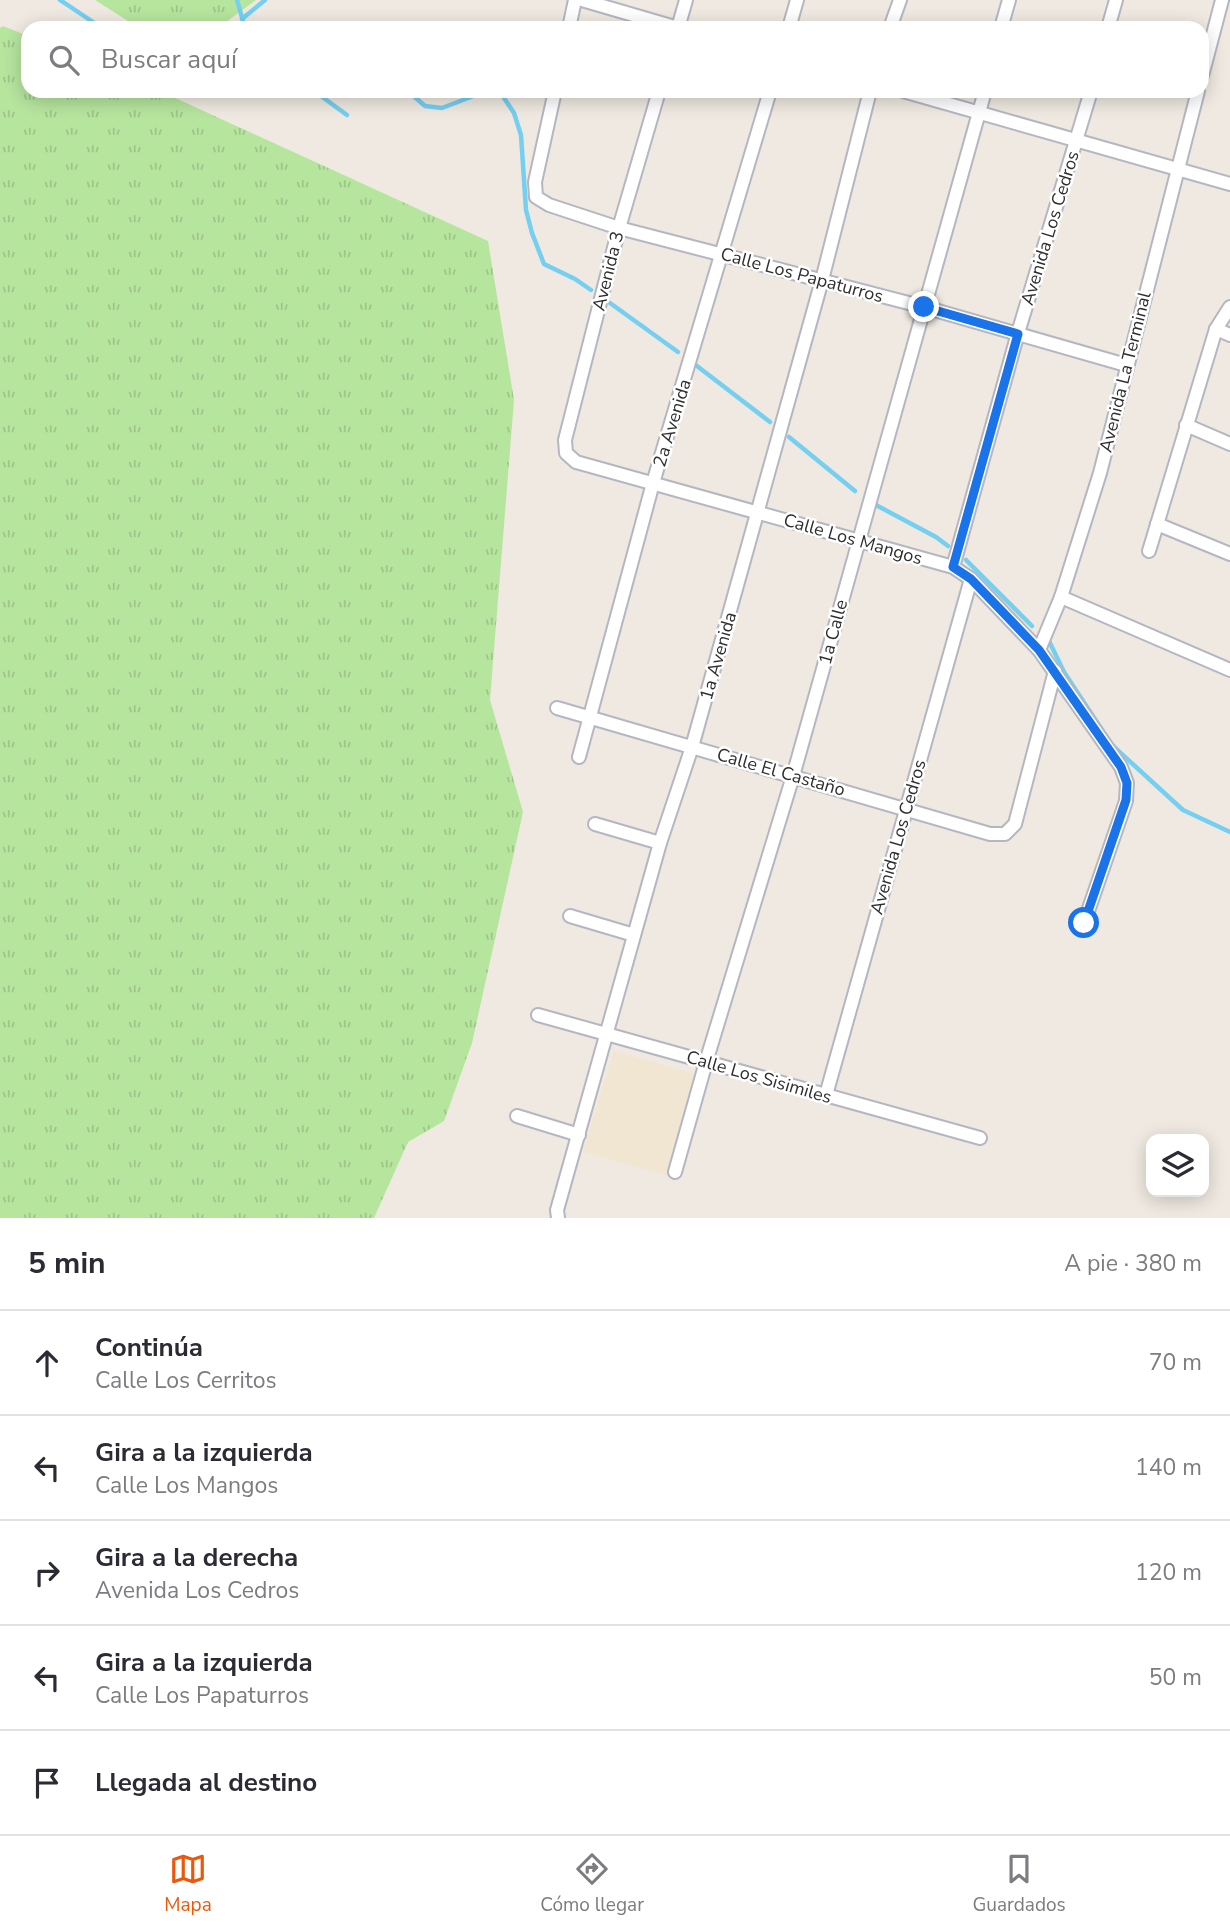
<!DOCTYPE html>
<html lang="es">
<meta charset="utf-8">
<style>
:root{--surface:#fff;--page:#f2f2f3;--text:#2b2b33;--muted:#7c7c81;--line:#e1e1e2;--accent:#ea580c}
body{margin:0;font-family:"Nunito Sans",sans-serif;background:var(--page);color:var(--text)}
.controls{position:absolute;right:21px;bottom:21px;display:grid;overflow:hidden;border-radius:14px;box-shadow:0 4px 18px #0003}
.controls button{width:63px;height:63px;display:grid;place-items:center;padding:0;border:0;border-bottom:2px solid var(--line);background:var(--surface);color:var(--text);font:35px sans-serif}
.stop{position:absolute;width:21px;height:21px;margin:-16px;border:5px solid #1a73e8;border-radius:50%;background:#fff}
.stop.end{background:#1a73e8;border-color:#fff;box-shadow:0 2px 7px #0008}
.list{margin:0;padding:0;list-style:none}
h2{display:flex;justify-content:space-between;align-items:center;height:91px;margin:0;padding:0 28px;font-size:30px}
h2 small{font-size:23px;font-weight:400;color:var(--muted)}
.list li{display:grid;grid-template-columns:46px 1fr auto;gap:21px;align-items:center;box-sizing:border-box;height:105px;padding:0 28px;border-top:2px solid var(--line)}
.list b{display:block;font-size:26px;white-space:nowrap}
.list p{margin:0;font-size:23px;white-space:nowrap;color:var(--muted)}
.list em{font-size:23px;font-style:normal;color:var(--muted)}
.icon{flex:none;width:38px;height:38px;fill:none;stroke:currentColor;stroke-width:2;stroke-linecap:round;stroke-linejoin:round}
.map{position:relative;flex:none;width:1230px;height:1218px;overflow:hidden}
.search{position:absolute;background:var(--surface);box-shadow:0 4px 18px #0003;left:21px;right:21px;top:21px;height:77px;display:flex;align-items:center;gap:18px;box-sizing:border-box;padding:0 24px;border-radius:21px;color:var(--muted);font-size:26px}
.sheet{height:616px;background:var(--surface)}
nav{display:flex;justify-content:space-around;align-items:center;box-sizing:border-box;height:98px;border-top:2px solid var(--line);background:var(--surface);font-size:19px;color:var(--muted)}
nav a{display:grid;justify-items:center;gap:4px}
nav .on{color:var(--accent)}
.map>svg:first-child{display:block}
.education{fill:#f0e6d1}
.grass{fill:url(#grass-tufts)}
.lines{fill:none;stroke-linecap:round;stroke-linejoin:round}
.stream{stroke:#75cff0;stroke-width:4.5}
.minor-casing{stroke:#b4b7c1;stroke-width:16}
.minor{stroke:#fff;stroke-width:12}
.route{stroke:#1a73e8;stroke-width:9}
.labels{text-anchor:middle;dominant-baseline:central;stroke-width:5;stroke-linejoin:round;paint-order:stroke}
.street-label{font-size:18px;fill:#2e2e2e;stroke:#fff}
</style>
<div class="map">
<svg width="1230" height="1218" viewBox="0 0 1230 1218">
<defs>
<pattern id="grass-tufts" width="24" height="20" patternUnits="userSpaceOnUse" patternTransform="scale(1.75)"><rect width="24" height="20" fill="#b6e59e"/><path d="M3 7l-1-3M5 7V3M7 7l1-3M15 17l-1-3M17 17v-4M19 17l1-3" fill="none" stroke="#9dc588"/></pattern>
</defs>
<rect width="100%" height="100%" fill="#efe9e1"/>
<path class="education" d="M614 1051 695 1074 667 1175 583 1152Z"/>
<g class="grass">
<path d="M95 0H256L218 28H139Z"/>
<path d="M3 26 28 36V91H160L488 241 514 400 490 700 523 812 472 1043 444 1121 408 1142 374 1218H0V28Z"/>
</g>
<g class="lines">
<g class="stream">
<path d="M60 0 102 28"/>
<path d="M237 0 245 28"/>
<path d="M242 19 265 0"/>
<path d="M314 91 347 115"/>
<path d="M408 91 425 106 442 108 476 95"/>
<path d="M499 95H502L514 113 521 135 526 210 532 233 544 264 575 279 591 290"/>
<path d="M610 303 678 352"/>
<path d="M697 366 770 422"/>
<path d="M789 437 855 491"/>
<path d="M874 504 936 537 948 546"/>
<path d="M966 560 1032 626"/>
<path d="M1049 641 1064 672 1108 739"/>
<path d="M1113 746 1183 810 1230 832"/>
</g>
<g class="minor-casing">
<g id="minor">
<path d="M582 0 678 28"/>
<path d="M569 28 575 0"/>
<path d="M678 28 686 0"/>
<path d="M789 28 797 0"/>
<path d="M890 28 900 0"/>
<path d="M1001 28 1009 0"/>
<path d="M1108 28 1116 0"/>
<path d="M1202 76 1222 0"/>
<path d="M555 91 535 182 536 197 549 205 619 228 924 307 1126 365"/>
<path d="M659 91 619 228 565 440 566 453 576 462 953 567 971 579 1039 650 1121 767 1127 783 1126 801 1084 923"/>
<path d="M903 91 1230 184"/>
<path d="M1216 329 1230 335"/>
<path d="M1186 425 1230 444"/>
<path d="M1157 524 1230 554"/>
<path d="M1149 551 1216 329 1230 307"/>
<path d="M953 567 1018 333 1091 91"/>
<path d="M1061 597 1230 670"/>
<path d="M1039 650 1061 597 1100 473 1198 91"/>
<path d="M557 708 990 834H1005L1015 824 1055 671"/>
<path d="M579 757 653 483 770 91"/>
<path d="M595 824 660 843"/>
<path d="M570 916 634 935"/>
<path d="M538 1015 980 1138"/>
<path d="M826 1095 971 579"/>
<path d="M517 1116 579 1135"/>
<path d="M675 1172 706 1062 793 776 985 91"/>
<path d="M558 1218 557 1210 660 843 692 747 822 280 870 91"/>
</g>
</g>
<use href="#minor" class="minor"/>
</g>
<g class="lines">
<path class="route" d="M924 307 1018 334 953 567 971 579 1039 650 1121 767 1127 783 1126 800 1084 923"/>
</g>
<g class="labels">
<g class="street-label">
<text transform="translate(1050 228) rotate(-73)">Avenida Los Cedros</text>
<text transform="translate(608 271) rotate(-76)">Avenida 3</text>
<text transform="translate(802 275) rotate(15)">Calle Los Papaturros</text>
<text transform="translate(1125 372) rotate(-76)">Avenida La Terminal</text>
<text transform="translate(672 423) rotate(-73)">2a Avenida</text>
<text transform="translate(853 539) rotate(16)">Calle Los Mangos</text>
<text transform="translate(833 632) rotate(-75)">1a Calle</text>
<text transform="translate(718 656) rotate(-74)">1a Avenida</text>
<text transform="translate(781 772) rotate(16)">Calle El Castaño</text>
<text transform="translate(898 837) rotate(-74)">Avenida Los Cedros</text>
<text transform="translate(759 1077) rotate(16)">Calle Los Sisimiles</text>
</g>
</g>
</svg>
<div class="controls">
<button><svg class="icon" aria-label="layers" viewBox="0 0 24 24"><path d="M12 4l9 5-9 5-9-5zM3 14l9 5 9-5"/></svg></button>
</div>
<div class="stop" style="left:1084px;top:923px"></div>
<div class="stop end" style="left:924px;top:307px"></div>
<div class="search"><svg class="icon" aria-label="search" viewBox="0 0 24 24"><circle cx="10" cy="10" r="6"/><path d="M15 15l6 6"/></svg>Buscar aquí</div>
</div>
<section class="sheet">
<h2>5 min<small>A pie · 380 m</small></h2>
<ul class="list">
<li><svg class="icon" aria-label="ahead" viewBox="0 0 24 24"><path d="M12 20V5M6 11l6-6 6 6"/></svg><div><b>Continúa</b><p>Calle Los Cerritos</p></div><em>70 m</em></li>
<li><svg class="icon" aria-label="left" viewBox="0 0 24 24"><path d="M17 20v-9H6M10 6l-5 5 5 5"/></svg><div><b>Gira a la izquierda</b><p>Calle Los Mangos</p></div><em>140 m</em></li>
<li><svg class="icon" aria-label="right" viewBox="0 0 24 24"><path d="M7 20v-9h11M14 6l5 5-5 5"/></svg><div><b>Gira a la derecha</b><p>Avenida Los Cedros</p></div><em>120 m</em></li>
<li><svg class="icon" aria-label="left" viewBox="0 0 24 24"><path d="M17 20v-9H6M10 6l-5 5 5 5"/></svg><div><b>Gira a la izquierda</b><p>Calle Los Papaturros</p></div><em>50 m</em></li>
<li><svg class="icon" aria-label="arrive" viewBox="0 0 24 24"><path d="M6 21V4h12l-3 4 3 4H6"/></svg><div><b>Llegada al destino</b></div></li>
</ul>
</section>
<nav>
<a class="on"><svg class="icon" aria-label="map" viewBox="0 0 24 24"><path d="M3 6l6-2 6 2 6-2v14l-6 2-6-2-6 2zM9 4v14M15 6v14"/></svg>Mapa</a>
<a><svg class="icon" aria-label="directions" viewBox="0 0 24 24"><path d="M12 3l9 9-9 9-9-9zM9 14v-3h6M13 9l2 2-2 2"/></svg>Cómo llegar</a>
<a><svg class="icon" aria-label="saved" viewBox="0 0 24 24"><path d="M7 4h10v16l-5-4-5 4z"/></svg>Guardados</a>
</nav>
